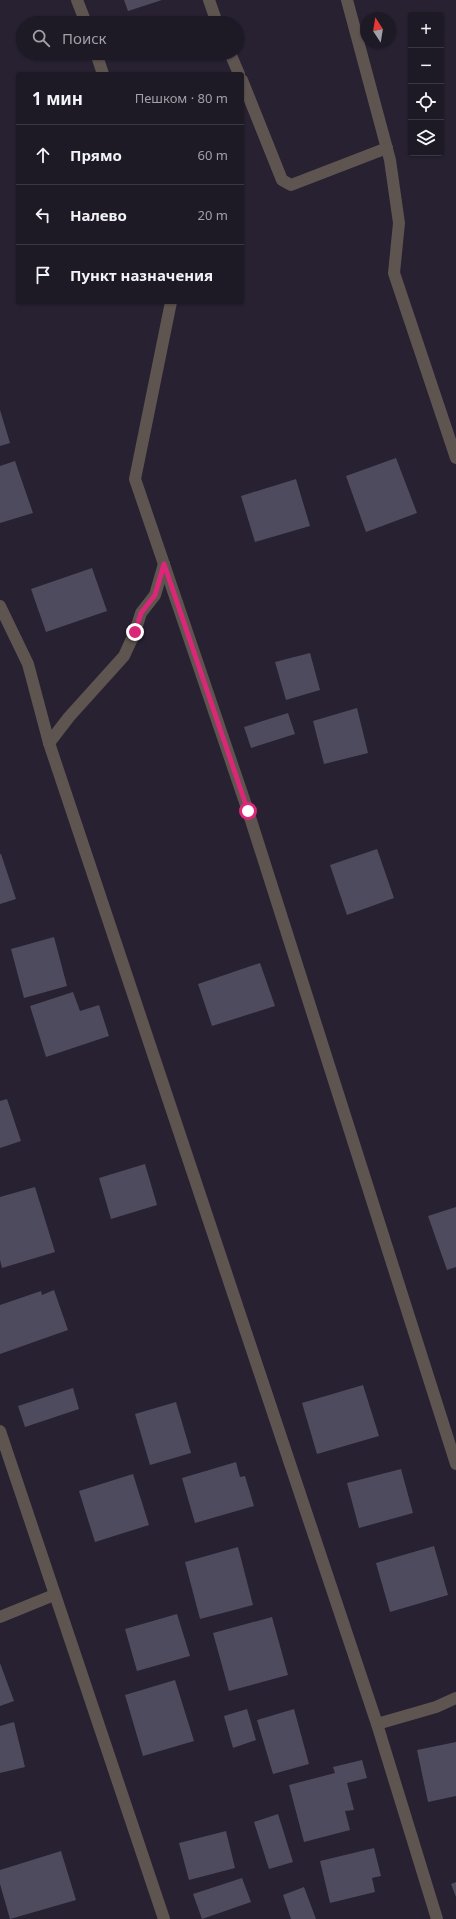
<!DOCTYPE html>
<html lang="ru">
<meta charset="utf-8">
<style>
:root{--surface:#1d1925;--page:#2a2632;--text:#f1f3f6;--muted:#a0a0a7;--line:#3b3842}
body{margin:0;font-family:"Noto Sans",sans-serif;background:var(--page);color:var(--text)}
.controls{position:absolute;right:12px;top:12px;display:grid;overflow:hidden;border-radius:4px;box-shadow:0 1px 3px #0004}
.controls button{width:36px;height:36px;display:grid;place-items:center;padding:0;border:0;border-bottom:1px solid var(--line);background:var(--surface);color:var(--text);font:20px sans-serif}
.compass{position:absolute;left:360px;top:12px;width:36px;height:36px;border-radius:50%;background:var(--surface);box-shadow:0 1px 3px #0004;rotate:348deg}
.stop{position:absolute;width:12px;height:12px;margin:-9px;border:3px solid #db2777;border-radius:50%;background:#fff}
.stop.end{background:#db2777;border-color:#fff;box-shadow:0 1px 4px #0008}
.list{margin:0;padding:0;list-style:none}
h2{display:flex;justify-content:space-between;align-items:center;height:52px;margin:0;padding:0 16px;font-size:17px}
h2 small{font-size:13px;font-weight:400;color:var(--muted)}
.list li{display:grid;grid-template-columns:26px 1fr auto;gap:12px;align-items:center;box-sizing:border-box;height:60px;padding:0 16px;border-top:1px solid var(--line)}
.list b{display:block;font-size:15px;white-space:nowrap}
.list em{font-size:13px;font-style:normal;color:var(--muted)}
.icon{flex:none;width:22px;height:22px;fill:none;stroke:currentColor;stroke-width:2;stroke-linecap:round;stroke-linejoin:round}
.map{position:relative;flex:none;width:456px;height:1919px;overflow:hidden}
.search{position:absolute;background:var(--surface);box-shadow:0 1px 3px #0004;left:16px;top:16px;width:228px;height:44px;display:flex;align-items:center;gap:10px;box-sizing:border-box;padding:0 14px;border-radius:22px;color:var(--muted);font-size:15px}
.panel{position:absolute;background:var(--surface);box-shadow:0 1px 3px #0004;left:16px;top:72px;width:228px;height:232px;border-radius:4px}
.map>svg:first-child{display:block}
.building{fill:#4f4b5e}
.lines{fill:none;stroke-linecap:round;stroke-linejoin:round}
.street{stroke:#5e5450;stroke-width:12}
.route{stroke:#db2777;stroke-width:5}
</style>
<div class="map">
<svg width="456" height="1919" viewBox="0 0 456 1919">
<rect width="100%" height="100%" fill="#272131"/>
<g class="building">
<path d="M124 0H162L128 11Z"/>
<path d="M0 410 10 443 0 446Z"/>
<path d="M396 458 417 513 366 532 346 476Z"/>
<path d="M15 461 33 513 0 523V466Z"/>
<path d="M296 479 310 526 255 542 241 496Z"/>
<path d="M92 568 107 611 46 632 31 589Z"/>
<path d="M310 653 320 690 286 700 275 662Z"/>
<path d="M357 708 368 753 324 764 313 721Z"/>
<path d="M288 713 295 734 251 748 244 727Z"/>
<path d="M377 849 394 898 347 915 330 865Z"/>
<path d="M0 854H1L16 899 0 904Z"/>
<path d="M54 937 67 986 24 998 11 949Z"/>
<path d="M260 963 275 1006 212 1026 198 984Z"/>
<path d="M73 992 80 1011 99 1005 109 1036 46 1057 30 1006Z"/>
<path d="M7 1099 21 1141 0 1148V1101Z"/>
<path d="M145 1164 157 1205 111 1219 99 1178Z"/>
<path d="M35 1187 55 1252 2 1268 0 1260V1197Z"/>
<path d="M456 1207V1267L447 1270 428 1216Z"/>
<path d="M54 1290 68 1330 0 1354V1305L41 1291 42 1295Z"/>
<path d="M363 1385 379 1436 317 1454 302 1403Z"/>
<path d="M73 1388 79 1409 25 1427 18 1406Z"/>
<path d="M176 1402 191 1453 150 1465 135 1414Z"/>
<path d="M236 1462 240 1477 245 1476 254 1506 195 1523 182 1478Z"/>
<path d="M401 1469 413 1513 359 1528 347 1483Z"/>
<path d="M133 1474 149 1525 95 1542 79 1491Z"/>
<path d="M434 1546 448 1595 390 1612 376 1563Z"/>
<path d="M238 1547 253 1605 200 1619 185 1562Z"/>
<path d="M177 1614 190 1656 137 1671 125 1629Z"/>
<path d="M272 1617 288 1675 229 1691 213 1633Z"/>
<path d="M0 1663 14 1701 0 1706Z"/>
<path d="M175 1680 194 1741 143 1756 125 1695Z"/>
<path d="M247 1709 256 1740 233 1748 224 1716Z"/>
<path d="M294 1709 309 1764 273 1774 257 1720Z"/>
<path d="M14 1722 25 1767 0 1773V1726Z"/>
<path d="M456 1742V1796L428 1802 417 1750Z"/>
<path d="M362 1760 367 1778 347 1783 354 1810 345 1811 350 1830 304 1842 289 1785 335 1773 333 1767Z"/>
<path d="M278 1814 293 1862 269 1869 254 1822Z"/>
<path d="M226 1831 235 1868 189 1880 179 1843Z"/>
<path d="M374 1848 381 1876 372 1878 375 1892 330 1903 320 1861Z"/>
<path d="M61 1851 76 1900 10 1919 0 1884V1870Z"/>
<path d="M242 1878 251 1902 202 1919 193 1894Z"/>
<path d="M456 1882V1897L451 1884Z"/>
<path d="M304 1887 316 1919H291L283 1895Z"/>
</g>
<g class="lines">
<g class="street">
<path d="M77 0 86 23"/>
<path d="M209 0 217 23"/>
<path d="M347 0 390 160 399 223 394 273 456 458"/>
<path d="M96 53 103 74"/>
<path d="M230 53 239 74"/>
<path d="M242 80 282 180 291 185 387 148"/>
<path d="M171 302 135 479 248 811 456 1464"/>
<path d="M164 564 155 595 141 613 135 632 124 656 69 717 49 743 377 1724 437 1919"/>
<path d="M0 606 28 664 49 743"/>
<path d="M0 1431 164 1919"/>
<path d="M0 1617 54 1595"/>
<path d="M377 1724 436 1707 456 1698"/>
</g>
</g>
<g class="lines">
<path class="route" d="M135 632 141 613 155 595 164 564 248 811"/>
</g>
</svg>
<div class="controls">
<button>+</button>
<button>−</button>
<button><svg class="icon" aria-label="locate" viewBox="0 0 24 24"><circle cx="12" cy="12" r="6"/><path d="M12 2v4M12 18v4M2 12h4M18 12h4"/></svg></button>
<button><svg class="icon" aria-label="layers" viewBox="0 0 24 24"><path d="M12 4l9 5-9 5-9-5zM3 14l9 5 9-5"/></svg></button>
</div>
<svg class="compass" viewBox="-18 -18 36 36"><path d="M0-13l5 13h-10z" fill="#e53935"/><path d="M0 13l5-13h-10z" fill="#a0a0a7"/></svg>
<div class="stop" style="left:248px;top:811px"></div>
<div class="stop end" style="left:135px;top:632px"></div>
<div class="search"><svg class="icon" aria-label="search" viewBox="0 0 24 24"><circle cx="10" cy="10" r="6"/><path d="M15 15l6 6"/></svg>Поиск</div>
<section class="panel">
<h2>1 мин<small>Пешком · 80 m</small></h2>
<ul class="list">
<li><svg class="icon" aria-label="ahead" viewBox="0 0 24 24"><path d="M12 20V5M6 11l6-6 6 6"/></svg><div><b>Прямо</b></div><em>60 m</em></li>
<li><svg class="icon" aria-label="left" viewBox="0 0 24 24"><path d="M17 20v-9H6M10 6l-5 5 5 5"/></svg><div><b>Налево</b></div><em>20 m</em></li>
<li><svg class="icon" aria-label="arrive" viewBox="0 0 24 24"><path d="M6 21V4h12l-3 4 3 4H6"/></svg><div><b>Пункт назначения</b></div></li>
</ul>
</section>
</div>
